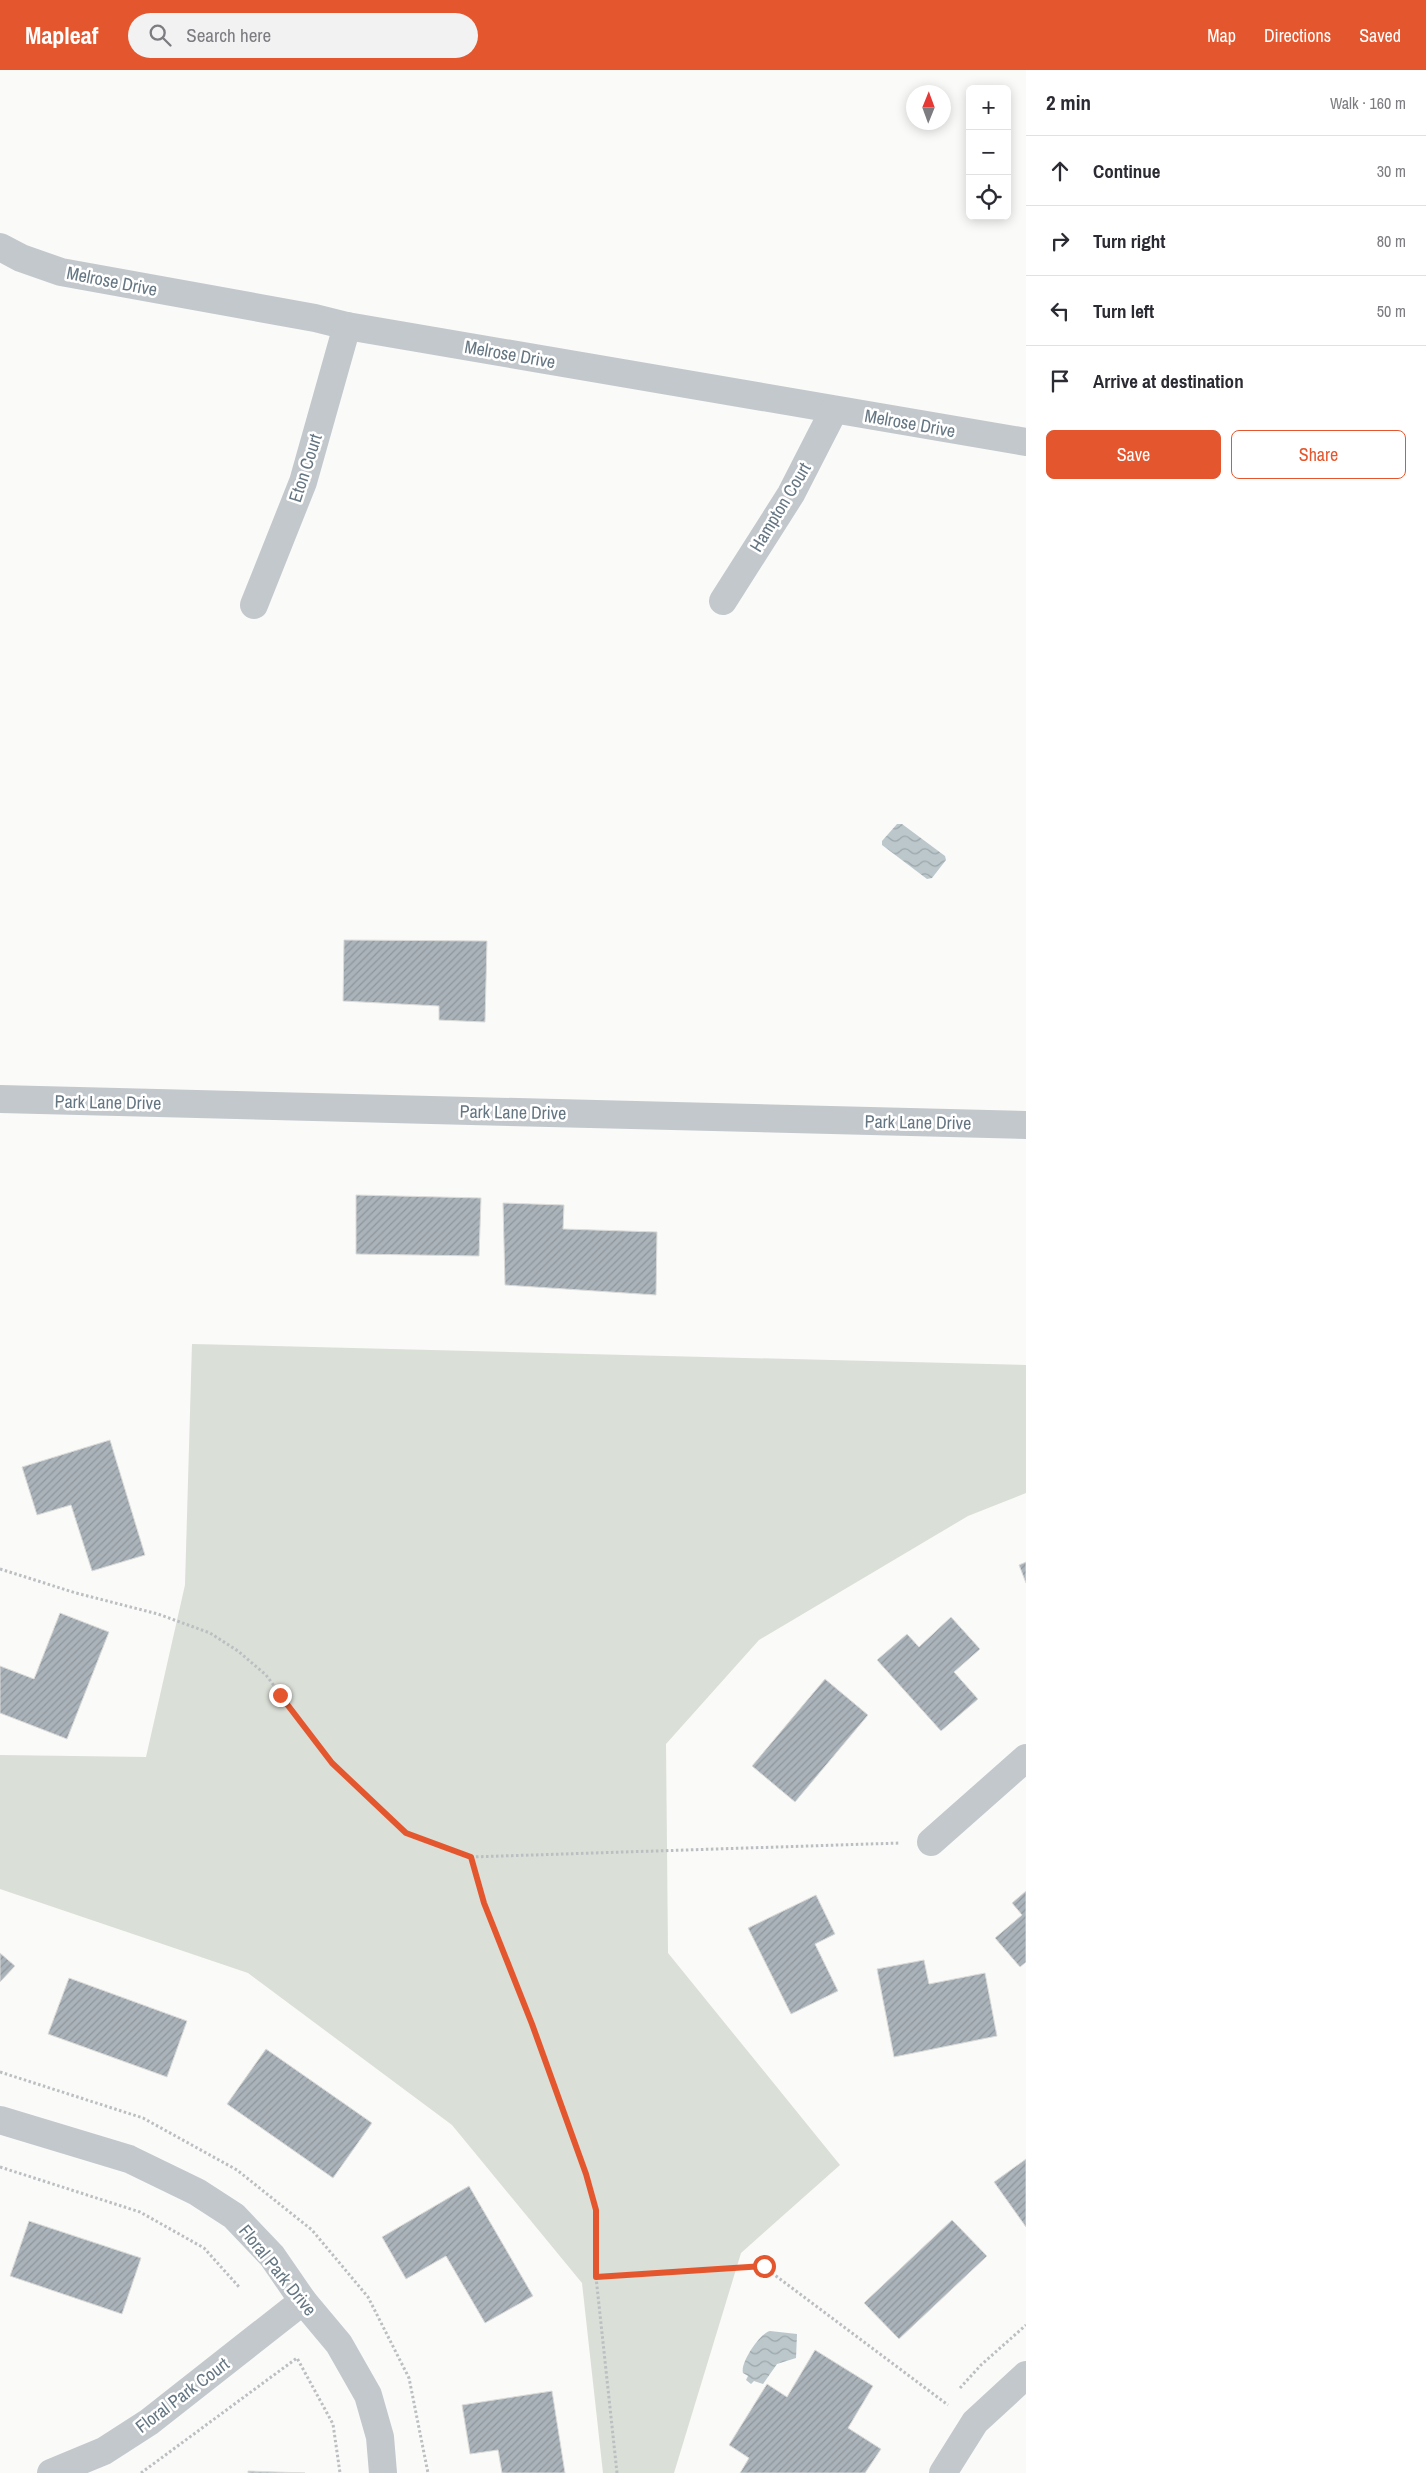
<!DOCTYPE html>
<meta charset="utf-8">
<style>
:root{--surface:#fff;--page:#f2f2f3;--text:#2b2b33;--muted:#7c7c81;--line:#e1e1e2;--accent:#e4572e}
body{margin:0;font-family:"Archivo Narrow",sans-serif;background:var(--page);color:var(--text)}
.controls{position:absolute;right:15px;top:15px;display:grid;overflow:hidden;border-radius:8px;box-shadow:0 2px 12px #0003}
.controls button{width:45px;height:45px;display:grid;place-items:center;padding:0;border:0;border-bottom:1px solid var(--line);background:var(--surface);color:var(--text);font:25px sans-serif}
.compass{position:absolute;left:906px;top:15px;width:45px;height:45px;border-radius:50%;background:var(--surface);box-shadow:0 2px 12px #0003;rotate:1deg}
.stop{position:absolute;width:15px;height:15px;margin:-11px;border:4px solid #e4572e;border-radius:50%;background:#fff}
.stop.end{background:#e4572e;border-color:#fff;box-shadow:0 1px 5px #0008}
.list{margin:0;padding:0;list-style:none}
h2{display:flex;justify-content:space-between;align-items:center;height:65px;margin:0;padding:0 20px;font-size:21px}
h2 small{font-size:16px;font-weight:400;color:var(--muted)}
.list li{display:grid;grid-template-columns:32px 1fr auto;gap:15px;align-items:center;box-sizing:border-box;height:70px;padding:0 20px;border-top:1px solid var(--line)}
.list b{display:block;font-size:19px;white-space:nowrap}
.list em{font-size:16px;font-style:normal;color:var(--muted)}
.actions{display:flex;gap:10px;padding:15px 20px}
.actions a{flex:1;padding:11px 0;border:1px solid var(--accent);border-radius:8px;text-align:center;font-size:18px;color:var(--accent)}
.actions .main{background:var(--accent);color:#fff}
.icon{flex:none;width:28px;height:28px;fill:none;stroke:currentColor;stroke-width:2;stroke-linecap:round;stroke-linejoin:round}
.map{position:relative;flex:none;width:1026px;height:2403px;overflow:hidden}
header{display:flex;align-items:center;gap:30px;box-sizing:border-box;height:70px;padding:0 25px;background:var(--accent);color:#fff}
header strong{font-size:24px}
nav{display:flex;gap:28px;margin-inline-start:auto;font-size:18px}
.search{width:350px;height:45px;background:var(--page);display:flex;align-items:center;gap:12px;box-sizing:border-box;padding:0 18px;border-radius:28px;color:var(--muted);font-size:19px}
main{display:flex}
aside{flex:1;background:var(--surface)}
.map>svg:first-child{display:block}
.green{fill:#dadfd7}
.water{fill:url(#water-waves)}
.building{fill:url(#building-hatch);stroke:#dcdcda}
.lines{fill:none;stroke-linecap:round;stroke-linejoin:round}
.path{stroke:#bbbfc2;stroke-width:3;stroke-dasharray:2.5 2.5;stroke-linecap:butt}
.street{stroke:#c3c8cc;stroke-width:28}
.route{stroke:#e4572e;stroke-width:6}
.labels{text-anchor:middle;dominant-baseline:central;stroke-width:5;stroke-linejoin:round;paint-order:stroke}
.street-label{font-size:18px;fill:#657683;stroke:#fff}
</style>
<header>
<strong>Mapleaf</strong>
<div class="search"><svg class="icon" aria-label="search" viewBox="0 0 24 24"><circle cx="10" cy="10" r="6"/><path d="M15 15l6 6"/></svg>Search here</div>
<nav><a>Map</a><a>Directions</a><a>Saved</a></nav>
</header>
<main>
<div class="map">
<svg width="1026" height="2403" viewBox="0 0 1026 2403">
<defs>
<pattern id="water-waves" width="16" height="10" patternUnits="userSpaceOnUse" patternTransform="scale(1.25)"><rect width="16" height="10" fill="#bbc7cb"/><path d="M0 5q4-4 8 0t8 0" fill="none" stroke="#9ca6aa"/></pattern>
<pattern id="building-hatch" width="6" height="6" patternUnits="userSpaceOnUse" patternTransform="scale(1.25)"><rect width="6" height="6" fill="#aab3b9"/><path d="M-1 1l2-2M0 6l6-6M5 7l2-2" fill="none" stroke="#8e969c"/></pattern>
</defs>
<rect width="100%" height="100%" fill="#fafaf8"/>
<path class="green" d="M192 1274 1026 1295V1423L968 1446 759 1570 666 1674 668 1883 840 2095 741 2183 674 2403H603L582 2213 452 2055 248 1903 0 1819V1685L146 1687 185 1515Z"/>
<g class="water">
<path d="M897 754H902L945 786 946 790 932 808 927 809 882 775V771Z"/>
<path d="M770 2261 797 2264 796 2288 777 2294 763 2314 754 2311 751 2314 746 2310 748 2306 743 2303C740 2293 760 2263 770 2261Z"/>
</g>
<g class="building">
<path d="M344 870 487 871 485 952 439 950V936L343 931Z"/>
<path d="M356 1125 481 1128 479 1186 356 1184Z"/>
<path d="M503 1133 564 1135 563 1159 657 1162 656 1225 505 1215Z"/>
<path d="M110 1370 145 1485 92 1501 71 1435 37 1445 22 1397Z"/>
<path d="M1026 1492V1513L1019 1495Z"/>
<path d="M60 1543 109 1562 67 1669 0 1643V1596L34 1609Z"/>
<path d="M951 1547 980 1579 954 1602 978 1629 941 1661 877 1590 907 1564 919 1577Z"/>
<path d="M825 1609 868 1645 795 1732 752 1696Z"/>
<path d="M1026 1821V1892L1020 1897 995 1868 1022 1845 1012 1833Z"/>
<path d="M816 1825 835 1864 815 1874 838 1921 791 1944 748 1858Z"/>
<path d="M0 1883 15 1896 0 1912Z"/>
<path d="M924 1890 929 1914 985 1903 997 1966 894 1987 877 1899Z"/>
<path d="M69 1908 187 1951 167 2007 48 1964Z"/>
<path d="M266 1979 372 2053 333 2108 227 2034Z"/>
<path d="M1026 2089V2157L994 2112Z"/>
<path d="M469 2116 533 2226 485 2253 446 2186 406 2209 382 2167Z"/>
<path d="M952 2150 987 2186 899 2269 864 2233Z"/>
<path d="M29 2151 141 2188 122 2244 10 2206Z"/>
<path d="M815 2280 873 2316 848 2358 881 2379 865 2403H740L749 2388 729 2375 767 2314 787 2327Z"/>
<path d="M552 2321 565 2403H502L498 2380 470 2384 462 2335Z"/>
<path d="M248 2401 305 2403H248Z"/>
</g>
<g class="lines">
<g class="path">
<path d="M0 1499 76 1523 158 1544 210 1563 238 1581 266 1605 333 1693 406 1763 471 1787 484 1833 532 1954 586 2104 596 2140V2207"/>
<path d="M471 1787 900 1773"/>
<path d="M0 2002 143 2048 237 2100 312 2160 368 2227 409 2308 428 2403"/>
<path d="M0 2097 140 2142 204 2178 240 2218"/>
<path d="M960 2318 981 2295 1026 2255"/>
<path d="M141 2403 297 2288 333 2354 340 2403"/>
<path d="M617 2403 596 2207 764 2197 948 2335"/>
</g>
<g class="street">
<path d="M0 177 21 188 61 202 315 248 347 256 1026 372"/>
<path d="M723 531 791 424 834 340"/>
<path d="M254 535 303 412 347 256"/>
<path d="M0 1029 1026 1055"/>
<path d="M931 1772 1026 1688"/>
<path d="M0 2050 129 2089 197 2122 234 2146 272 2186 303 2231 339 2274 368 2325 380 2367 383 2403"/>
<path d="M51 2403 104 2381 149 2352 303 2231"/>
<path d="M943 2403 975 2352 1026 2305"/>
</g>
</g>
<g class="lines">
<path class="route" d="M280 1625 332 1693 406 1763 471 1787 484 1833 532 1954 586 2104 596 2140V2207L764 2196"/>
</g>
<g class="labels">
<g class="street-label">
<text transform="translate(112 211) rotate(11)">Melrose Drive</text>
<text transform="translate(510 284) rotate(10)">Melrose Drive</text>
<text transform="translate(910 353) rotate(10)">Melrose Drive</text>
<text transform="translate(305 398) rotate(-72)">Eton Court</text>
<text transform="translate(780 437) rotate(-59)">Hampton Court</text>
<text transform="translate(108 1032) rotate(1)">Park Lane Drive</text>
<text transform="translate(513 1042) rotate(1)">Park Lane Drive</text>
<text transform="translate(918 1052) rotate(1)">Park Lane Drive</text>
<text transform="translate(278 2200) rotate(51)">Floral Park Drive</text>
<text transform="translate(182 2325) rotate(-37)">Floral Park Court</text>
</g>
</g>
</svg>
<div class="controls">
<button>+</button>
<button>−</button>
<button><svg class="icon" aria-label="locate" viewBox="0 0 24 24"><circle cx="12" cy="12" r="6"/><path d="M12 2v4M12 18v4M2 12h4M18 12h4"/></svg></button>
</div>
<svg class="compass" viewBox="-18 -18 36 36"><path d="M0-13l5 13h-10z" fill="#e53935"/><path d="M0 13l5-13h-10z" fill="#7c7c81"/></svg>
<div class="stop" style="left:764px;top:2196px"></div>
<div class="stop end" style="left:280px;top:1625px"></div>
</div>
<aside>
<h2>2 min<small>Walk · 160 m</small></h2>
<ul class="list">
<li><svg class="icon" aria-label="ahead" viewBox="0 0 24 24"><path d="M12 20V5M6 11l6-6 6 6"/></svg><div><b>Continue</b></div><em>30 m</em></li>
<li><svg class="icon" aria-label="right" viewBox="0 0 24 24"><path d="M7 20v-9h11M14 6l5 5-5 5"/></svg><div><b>Turn right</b></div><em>80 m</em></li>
<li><svg class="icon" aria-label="left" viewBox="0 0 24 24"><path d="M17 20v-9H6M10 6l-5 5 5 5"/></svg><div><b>Turn left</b></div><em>50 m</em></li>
<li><svg class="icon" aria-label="arrive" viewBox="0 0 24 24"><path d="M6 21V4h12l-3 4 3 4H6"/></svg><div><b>Arrive at destination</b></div></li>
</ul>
<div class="actions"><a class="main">Save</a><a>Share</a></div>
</aside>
</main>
